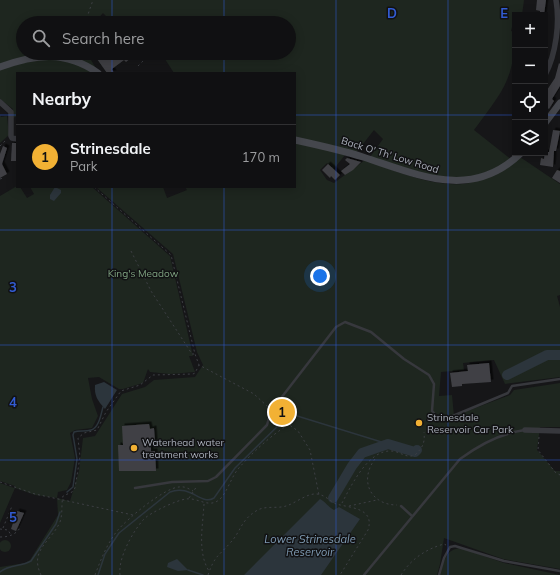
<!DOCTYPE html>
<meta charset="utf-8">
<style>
:root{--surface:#101012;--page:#19191b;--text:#f1f3f6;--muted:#9c9d9f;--line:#303032;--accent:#f2b134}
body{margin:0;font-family:Mulish,sans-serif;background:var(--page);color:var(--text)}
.controls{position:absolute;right:12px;top:12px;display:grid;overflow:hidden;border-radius:0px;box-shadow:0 2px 10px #0003}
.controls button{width:36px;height:36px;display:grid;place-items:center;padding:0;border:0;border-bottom:1px solid var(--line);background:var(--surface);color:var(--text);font:20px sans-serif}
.you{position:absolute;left:320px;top:276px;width:14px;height:14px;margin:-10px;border:3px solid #fff;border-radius:50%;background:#1a73e8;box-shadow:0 0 0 6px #1a73e833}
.badge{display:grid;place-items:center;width:26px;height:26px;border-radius:50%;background:var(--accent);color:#111;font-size:13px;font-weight:700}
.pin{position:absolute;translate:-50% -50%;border:2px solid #fff;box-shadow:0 1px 4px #0006}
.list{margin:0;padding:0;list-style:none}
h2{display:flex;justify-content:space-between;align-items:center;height:52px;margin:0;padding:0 16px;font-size:17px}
h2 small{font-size:13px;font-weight:400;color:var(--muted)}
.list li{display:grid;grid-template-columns:26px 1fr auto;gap:12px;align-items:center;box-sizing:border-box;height:64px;padding:0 16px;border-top:1px solid var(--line)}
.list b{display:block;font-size:15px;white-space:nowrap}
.list p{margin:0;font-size:13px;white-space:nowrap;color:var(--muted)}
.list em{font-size:13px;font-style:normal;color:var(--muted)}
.icon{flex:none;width:22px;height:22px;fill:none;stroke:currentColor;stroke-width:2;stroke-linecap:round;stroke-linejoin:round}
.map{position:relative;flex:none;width:560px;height:575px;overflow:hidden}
.search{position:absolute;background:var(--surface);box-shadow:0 2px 10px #0003;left:16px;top:16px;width:280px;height:44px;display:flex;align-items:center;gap:10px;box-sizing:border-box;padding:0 14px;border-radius:22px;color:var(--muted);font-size:15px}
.panel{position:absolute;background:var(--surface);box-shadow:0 2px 10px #0003;left:16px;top:72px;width:280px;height:116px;border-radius:0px}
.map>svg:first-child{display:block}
.green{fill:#1e261f}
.water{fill:#2c353c}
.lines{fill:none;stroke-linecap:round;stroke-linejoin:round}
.stream{stroke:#2c353c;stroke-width:1.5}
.river{stroke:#2c353c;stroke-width:10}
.building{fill:#404145;filter:url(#shadow)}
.path{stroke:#3d3f44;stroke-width:1;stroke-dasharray:2 3;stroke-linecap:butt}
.lane{stroke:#37383d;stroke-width:2.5}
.street{stroke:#37383d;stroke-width:5.5}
.secondary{stroke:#45474d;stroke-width:7}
.grid{fill:none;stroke:#325cd3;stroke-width:1;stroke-opacity:0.55}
.poi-dot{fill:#f2b134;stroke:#111113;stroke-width:1.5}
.labels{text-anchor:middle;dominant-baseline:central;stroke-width:3;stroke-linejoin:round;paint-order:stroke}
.street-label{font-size:10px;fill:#a8adb8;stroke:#111113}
.park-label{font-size:10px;fill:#7fa381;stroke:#111113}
.poi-label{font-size:10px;fill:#a8adb8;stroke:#111113;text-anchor:start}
.water-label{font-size:11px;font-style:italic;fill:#7f9bb3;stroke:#111113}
.grid-label{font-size:13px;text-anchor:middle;font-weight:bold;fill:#325cd3;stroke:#111113;stroke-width:3;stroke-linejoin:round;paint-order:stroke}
</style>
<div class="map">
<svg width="560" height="575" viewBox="0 0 560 575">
<defs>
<filter id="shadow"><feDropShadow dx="2.5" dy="-2.5" stdDeviation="0" flood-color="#0009"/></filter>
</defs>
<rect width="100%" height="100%" fill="#161618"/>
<g class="green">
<path d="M0 0H524L522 15H515L511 31 515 32C515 80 501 93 474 130L512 160 502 166 469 178 433 176 370 157 383 139 374 130 356 153 295 139V73H174L161 53H289V23H97L106 16 103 13 94 23H23V53H69C64 56 60 53 54 53 36 53 17 60 0 65Z"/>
<path d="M75 53 88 55 97 70 70 56Z"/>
<path d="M42 58 72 62 93 73H17V116L13 118V109L0 99V69Z"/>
<path d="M0 115 1 117 7 116 9 135 0 143Z"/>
<path d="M295 141 345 155 333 170 327 163 320 170 327 180 334 183 365 160C396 171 441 191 473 182 491 177 505 167 520 157L560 184V295L557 296 560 307V377L505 384 494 360 463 363 464 370 441 372 439 396 452 395 454 416 510 395 514 390 560 383V427H540L537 450 555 471H560V569L503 559 444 538 440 564 437 575H0V567L25 563 30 560 58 515 57 498 35 495 15 488 0 523V483L14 488 15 486 0 481V196L17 186 20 187 27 198 34 194 30 187H92L170 256 193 356H189L195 372 170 374 150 372 148 369 143 383 123 389H119L99 377 88 378 92 399 98 416 92 428 75 430 70 433 75 458 71 482 67 490 58 492 57 498 70 501 79 471 83 438 95 436 122 394 145 387 154 380 195 377 203 365 197 352 173 254 96 187H163L167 198 187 190 185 187H295Z"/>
<circle cx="5" cy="546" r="6"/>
<path d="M461 548 504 563 560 575H440C444 562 445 549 461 548Z"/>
</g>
<g class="water">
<path d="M55 187 61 190V193L54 201 50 199V195Z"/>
<path d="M104 382 117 390 105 409C98 401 94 396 95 385Z"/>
<path d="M320 499C326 502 327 506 334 510L339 507 360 519 321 575H244Z"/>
<path d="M177 559 188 570 178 571 167 567 168 563Z"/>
</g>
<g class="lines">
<g class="stream">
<path d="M67 492 73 487 77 459 73 435 74 432C79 430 85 432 91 430 99 428 101 414 103 407"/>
<path d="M188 570 203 575"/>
<path d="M0 572C9 564 21 567 31 561L56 524 60 512"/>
<path d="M98 575 105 554 119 533 170 492C191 484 201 506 214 498L235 468 288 416 294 415 388 444"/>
</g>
<g class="river">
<path d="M507 375 547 355H560"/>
<path d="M333 498 352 466 362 453 388 444 415 452 417 450"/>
</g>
</g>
<g class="building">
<path d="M537 0H546L544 15H540V11L536 10Z"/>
<path d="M117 53H133L129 56 131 58 126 62 124 60 112 69 114 73H107L97 59 104 55 108 60Z"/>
<path d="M559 63 560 64V86L552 99 554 101 549 109 545 106V93L555 78Z"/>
<path d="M553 130 560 131 556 151H554L553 167 540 165 541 158 544 159 545 152H549Z"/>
<path d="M12 143H17V161H11Z"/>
<path d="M3 146 7 148 2 164 7 174 0 178V154Z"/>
<path d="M347 158 361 162 353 170 345 175 341 171 350 164 345 160Z"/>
<path d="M328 164 340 175 335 180 331 176 330 178 322 170Z"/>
<path d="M557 170 560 171V183L552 178Z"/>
<path d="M489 363 491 382 462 384V386L452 387 450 373 468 371 467 365Z"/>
<path d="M149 424 150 429 154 428 155 442 151 443V451H155L156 471H119L118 445H123L122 426Z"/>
<path d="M17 511 24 513 16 531 11 529Z"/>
</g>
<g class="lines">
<g class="path">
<path d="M85 23 93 0"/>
<path d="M138 66 151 53"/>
<path d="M0 146 6 140"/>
<path d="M0 179 3 178"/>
<path d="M94 187 171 255 195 354 199 365 254 394 268 407"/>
<path d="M131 251 151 291 192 354H194"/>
<path d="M274 414 298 431 310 450 319 495"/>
<path d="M539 437 538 450 555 472 560 475"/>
<path d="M375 459C359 480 370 505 397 505"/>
<path d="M0 482 35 494 133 515"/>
<path d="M189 498 197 486"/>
<path d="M342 503C351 486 368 450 391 451 400 451 406 459 415 455 423 447 425 443 424 432"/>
<path d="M204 504C203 525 197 552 209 571"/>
<path d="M349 506 377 500"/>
<path d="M3 528 12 506"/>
<path d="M0 529 8 530 11 535"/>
<path d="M0 537C10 537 17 534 21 526"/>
<path d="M41 575C29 550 51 542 60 522 63 513 61 505 63 496L72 492 75 488 80 457 78 438 84 433 97 430 106 412 121 391 140 385 153 375 193 374 195 373 199 365"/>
<path d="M95 575C101 559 107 544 117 531 128 518 164 488 179 487 185 486 189 489 193 491"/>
<path d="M120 575C118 558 132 533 143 520 149 513 177 500 186 499 198 497 210 510 221 498 228 490 231 478 238 469 252 453 270 436 288 425"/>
<path d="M208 575C215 555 218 557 230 543 241 532 240 521 256 511 265 505 277 509 286 506 296 503 307 493 317 494 325 495 330 501 336 504 351 508 375 508 368 530L340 575"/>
<path d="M401 575C411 559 426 549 444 544L446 545"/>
</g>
<g class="lane">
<path d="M135 488 172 482 208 481 216 477 267 425 271 411 336 327 345 322 371 332 404 359 429 375 434 384 432 411 439 419 443 420 508 393 512 386 560 379"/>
<path d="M401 506 412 516"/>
<path d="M364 575 460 459C479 445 501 433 525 430"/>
<path d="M439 575 444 558 450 547 455 546 504 561 560 571"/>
</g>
<g class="street">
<path d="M545 75C556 54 560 23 556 0"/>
<path d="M0 102 11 112V136L12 138 17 139"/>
<path d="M525 430 560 431"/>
</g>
<g class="secondary">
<path d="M0 67C36 54 65 50 98 73"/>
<path d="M545 123 560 103"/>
<path d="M295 140C318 145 341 150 363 157 419 175 472 201 521 153"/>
</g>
</g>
<path class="grid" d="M112 0V23M224 0V23M336 0V575M448 0V575M112 53V73M224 53V73M0 115H17M295 115H515M545 115H560M112 187V575M224 187V575M0 230H560M0 345H560M0 460H560"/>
<g class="poi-dot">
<circle cx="419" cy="423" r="4"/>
<circle cx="134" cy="448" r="4"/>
</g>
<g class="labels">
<g class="street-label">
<text transform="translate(390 155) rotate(17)">Back O' Th' Low Road</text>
</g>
<g class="park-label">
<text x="143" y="273">King's Meadow</text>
</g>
<g class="poi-label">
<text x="427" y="417">Strinesdale<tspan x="427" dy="12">Reservoir Car Park</tspan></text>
<text x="142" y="442">Waterhead water<tspan x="142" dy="12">treatment works</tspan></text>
</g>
<g class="water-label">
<text x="310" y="539">Lower Strinesdale<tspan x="310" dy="13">Reservoir</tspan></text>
</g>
</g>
<g class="grid-label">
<text x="392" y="18">D</text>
<text x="504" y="18">E</text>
<text x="13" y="292">3</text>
<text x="13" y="407">4</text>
<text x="13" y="522">5</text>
</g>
</svg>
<div class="controls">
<button>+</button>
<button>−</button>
<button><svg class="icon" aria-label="locate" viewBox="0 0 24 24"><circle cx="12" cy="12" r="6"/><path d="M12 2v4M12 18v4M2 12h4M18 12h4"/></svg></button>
<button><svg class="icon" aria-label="layers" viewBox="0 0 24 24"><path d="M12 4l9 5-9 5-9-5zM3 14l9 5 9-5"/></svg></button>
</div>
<div class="you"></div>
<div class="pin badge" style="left:282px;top:412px">1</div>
<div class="search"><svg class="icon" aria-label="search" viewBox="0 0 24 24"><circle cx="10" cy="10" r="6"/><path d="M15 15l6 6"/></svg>Search here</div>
<section class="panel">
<h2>Nearby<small></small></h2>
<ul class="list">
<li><span class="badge">1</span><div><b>Strinesdale</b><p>Park</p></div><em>170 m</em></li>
</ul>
</section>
</div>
